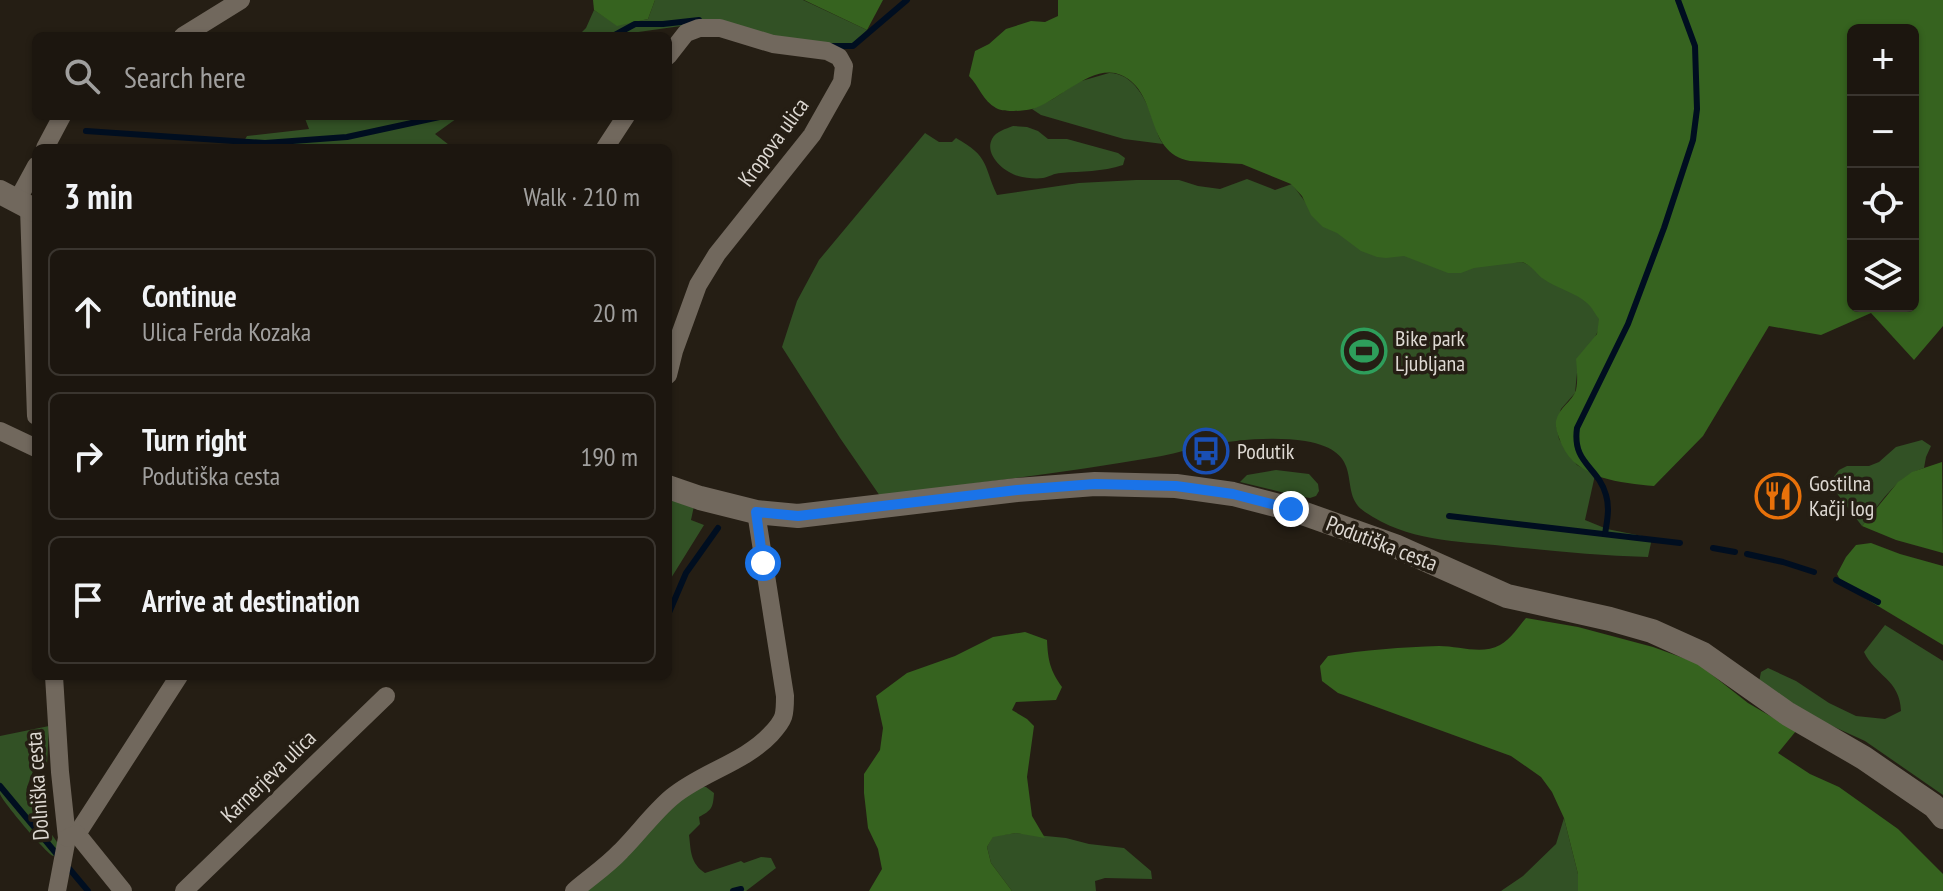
<!DOCTYPE html>
<meta charset="utf-8">
<style>
:root{--surface:#1c160f;--page:#29231d;--text:#f1f3f6;--muted:#a09f9e;--line:#3a352f}
body{margin:0;font-family:"PT Sans Narrow",sans-serif;background:var(--page);color:var(--text)}
.controls{position:absolute;right:24px;top:24px;display:grid;overflow:hidden;border-radius:12px;box-shadow:0 2px 6px #0004}
.controls button{width:72px;height:72px;display:grid;place-items:center;padding:0;border:0;border-bottom:2px solid var(--line);background:var(--surface);color:var(--text);font:40px sans-serif}
.stop{position:absolute;width:24px;height:24px;margin:-18px;border:6px solid #1a73e8;border-radius:50%;background:#fff}
.stop.end{background:#1a73e8;border-color:#fff;box-shadow:0 2px 8px #0008}
.list{margin:0;padding:0;list-style:none}
h2{display:flex;justify-content:space-between;align-items:center;height:104px;margin:0;padding:0 32px;font-size:34px}
h2 small{font-size:26px;font-weight:400;color:var(--muted)}
.list li{display:grid;grid-template-columns:52px 1fr auto;gap:24px;align-items:center;box-sizing:border-box;height:128px;margin:0 16px 16px;padding:0 16px;border:2px solid var(--line);border-radius:12px}
.list b{display:block;font-size:30px;white-space:nowrap}
.list p{margin:0;font-size:26px;white-space:nowrap;color:var(--muted)}
.list em{font-size:26px;font-style:normal;color:var(--muted)}
.icon{flex:none;width:44px;height:44px;fill:none;stroke:currentColor;stroke-width:2;stroke-linecap:round;stroke-linejoin:round}
.map{position:relative;flex:none;width:1943px;height:891px;overflow:hidden}
.search{position:absolute;background:var(--surface);box-shadow:0 2px 6px #0004;left:32px;top:32px;width:640px;height:88px;display:flex;align-items:center;gap:20px;box-sizing:border-box;padding:0 28px;border-radius:12px;color:var(--muted);font-size:30px}
.panel{position:absolute;background:var(--surface);box-shadow:0 2px 6px #0004;left:32px;top:144px;width:640px;height:536px;border-radius:12px}
.map>svg:first-child{display:block}
.green{fill:#325125}
.forest{fill:#36631f;fill-rule:evenodd}
.lines{fill:none;stroke-linecap:round;stroke-linejoin:round}
.stream{stroke:#000e20;stroke-width:6}
.street{stroke:#71685d;stroke-width:18}
.secondary{stroke:#71685d;stroke-width:24}
.route{stroke:#1a73e8;stroke-width:10}
.labels{text-anchor:middle;dominant-baseline:central;stroke-width:7;stroke-linejoin:round;paint-order:stroke}
.street-label{font-size:22px;fill:#ddd8d2;stroke:#251e14}
.poi-label{font-size:22px;fill:#ddd8d2;stroke:#251e14;text-anchor:start}
</style>
<div class="map">
<svg width="1943" height="891" viewBox="0 0 1943 891">
<rect width="100%" height="100%" fill="#251e14"/>
<g class="green">
<path d="M655 0H803L867 30 856 43 829 45 681 26 610 36H578L586 28 594 10 617 25 648 19Z"/>
<path d="M1109 73C1134 73 1146 100 1154 121 1157 129 1157 136 1163 144L1124 139 1041 115 1032 109 1053 99 1078 82Z"/>
<path d="M304 116H460L435 134 453 148H240L247 136 309 129Z"/>
<path d="M1013 126 1027 127 1038 131 1048 139H1067L1118 153 1125 158 1123 165C1102 172 1082 171 1061 173 1054 173 1049 177 1043 178 1036 179 1025 178 1018 176 1004 172 984 155 992 139 996 131 1006 129 1013 126Z"/>
<path d="M925 133 939 142H952L956 138C990 157 983 165 997 195L1079 183 1136 180H1179L1198 186 1220 189 1247 179 1275 190 1292 184 1306 203 1505 263 1522 262 1597 295 1603 321 1577 373 1575 393 1561 409 1556 424 1559 439 1577 465 1595 475 1585 520 1607 529 1652 538 1648 557C1600 556 1552 551 1504 546 1455 541 1407 541 1365 512 1335 492 1370 452 1305 441 1274 436 1233 440 1203 446 1187 449 1171 455 1156 457 1064 473 972 483 880 496L840 438 782 347 797 301 819 260Z"/>
<path d="M1922 440 1931 446 1926 457 1924 468C1895 477 1881 503 1862 526L1832 487 1833 478 1839 470 1847 466H1869L1879 462 1896 447Z"/>
<path d="M1276 470 1309 474 1318 484 1319 491 1316 496 1310 498 1297 496 1240 482 1247 475Z"/>
<path d="M668 497 694 506 691 520 704 525 668 583Z"/>
<path d="M1885 625 1943 661V795L1865 741 1819 720 1759 682 1761 672 1768 668 1796 681 1829 703 1856 716 1885 719 1901 711C1900 679 1875 676 1864 652Z"/>
<path d="M49 726 47 765 35 766 27 787 28 795 37 813 59 845 60 852 53 856C45 852 2 801 0 794 0 781 0 750 0 736Z"/>
<path d="M695 787H706L714 793C713 808 712 810 699 817L700 824 689 835C691 851 690 863 705 873L741 861 744 863 761 857 771 858 776 868 746 891H585Z"/>
<path d="M1564 818 1578 874V891H1501L1523 876 1556 844Z"/>
<path d="M1016 833 1066 838 1089 844 1124 848 1151 871 1152 879 1105 878 1095 881 1096 891H1012L991 863 987 847 993 836Z"/>
</g>
<g class="forest">
<path d="M593 0H655L648 19 617 26 594 10Z"/>
<path d="M804 0H883L867 30Z"/>
<path d="M1058 0H1943V326L1914 360 1871 313 1821 335 1769 326 1703 436 1654 486C1621 483 1577 479 1562 445 1559 438 1555 429 1556 421 1559 407 1572 402 1576 390 1578 380 1577 369 1576 359L1597 334 1599 319C1595 314 1592 307 1587 303 1575 292 1557 289 1542 278 1535 272 1531 265 1522 262L1474 268 1461 273H1448L1404 256 1386 258 1377 257 1361 251 1337 233 1323 227 1311 215 1302 196 1291 184 1242 164 1190 161C1143 152 1161 93 1121 75 1093 62 1058 102 1032 109 1027 110 1019 111 1014 111 1009 111 1001 111 996 108 983 101 979 86 969 76L975 51 989 44 1006 29 1031 21 1045 22 1058 16ZM1853 30H1913V306H1853Z"/>
<path d="M1942 462 1943 553 1896 540 1862 526 1898 482 1912 472Z"/>
<path d="M1871 543 1900 554 1943 566V645L1843 585 1837 574 1846 557 1856 545Z"/>
<path d="M1526 618 1578 627 1653 647 1697 663 1748 703 1796 731 1778 753 1810 774 1839 787 1898 829 1943 874V891H1578V874L1564 818 1552 792 1541 777 1511 756 1338 693 1322 681 1320 666 1328 656C1363 650 1403 647 1439 646 1459 646 1482 655 1500 645 1511 639 1518 627 1526 618Z"/>
<path d="M1025 632 1047 640C1048 661 1050 670 1062 687L1056 700 1016 702 1012 710 1027 719 1034 726 1027 777 1032 816 1045 838 1016 833 993 837 987 847 991 863 1012 891H869L882 869 878 849 868 828 864 793V774L880 750 883 728 876 696 907 673 955 656 993 637Z"/>
</g>
<g class="lines">
<g class="stream">
<path d="M613 36 635 24H663L699 20"/>
<path d="M831 46H853L907 0"/>
<path d="M86 131 265 143 347 137 444 116"/>
<path d="M1449 516 1680 543"/>
<path d="M1605 534C1607 521 1610 508 1606 495 1598 466 1572 464 1577 428L1628 324 1664 228 1693 140 1697 109 1695 46 1678 0"/>
<path d="M1713 548 1735 552"/>
<path d="M1747 554 1783 562 1814 572"/>
<path d="M1836 580 1878 602"/>
<path d="M668 615 686 573 718 528"/>
<path d="M0 786 60 858"/>
<path d="M67 866 88 891"/>
<path d="M733 891 741 889"/>
</g>
<g class="street">
<path d="M183 36 241 0"/>
<path d="M668 56 686 33 699 28H720L773 44 827 51 839 57 844 66 842 82 812 135 717 254 698 285 674 351 668 375"/>
<path d="M45 148 62 116"/>
<path d="M605 148 626 116"/>
<path d="M17 201 36 166"/>
<path d="M29 208 36 416"/>
<path d="M0 431 36 448"/>
<path d="M54 676 60 772 67 838 57 891"/>
<path d="M77 834 179 676"/>
<path d="M67 838 77 834 123 891"/>
<path d="M184 891 386 696"/>
<path d="M574 891C589 878 607 866 621 851 639 833 653 813 672 797 702 772 744 763 771 734 785 719 785 715 785 696L756 512"/>
</g>
<g class="secondary">
<path d="M0 192 36 211"/>
<path d="M668 487 700 498 756 512 798 516 1017 490 1095 484 1176 486 1233 494 1291 509 1395 546 1507 596 1610 619 1652 631 1703 654 1788 714 1864 758 1934 806 1943 817"/>
</g>
</g>
<g class="lines">
<path class="route" d="M763 563 756 512 798 516 1017 490 1095 484 1176 486 1233 494 1291 509"/>
</g>
<defs>
<g id="stadium-ring" transform="scale(2.3)"><circle r="9.5" fill="#251e14" stroke="#2e9e5b" stroke-width="1.5"/><path d="M0-5a6.5 5 0 1 0 0 10a6.5 5 0 1 0 0-10ZM-3.5-1.8h7v3.6h-7Z" fill="#2e9e5b"/></g>
<g id="bus-ring" transform="scale(2.3)"><circle r="9.5" fill="#251e14" stroke="#1a4fb4" stroke-width="1.5"/><path d="M-5-6H5V4H4V6H2V4H-2V6H-4V4H-5ZM-3.5-4V0h7V-4ZM-3.5 1.2v1.5H-2V1.2ZM2 1.2v1.5H3.5V1.2Z" fill="#1a4fb4"/></g>
<g id="restaurant-ring" transform="scale(2.3)"><circle r="9.5" fill="#251e14" stroke="#e8710a" stroke-width="1.5"/><path d="M-5-6h1v4h1v-4h1v4h1v-4h1v5L-1.5 .5V6h-2V.5L-5-1ZM5-6V6H3V1.5H1.5Q1.5-4 5-6Z" fill="#e8710a"/></g>
</defs>
<g fill-rule="evenodd">
<use href="#stadium-ring" x="1364" y="351"/>
<use href="#bus-ring" x="1206" y="451"/>
<use href="#restaurant-ring" x="1778" y="496"/>
</g>
<g class="labels">
<g class="street-label">
<text transform="translate(773 142) rotate(-54)">Kropova ulica</text>
<text transform="translate(1382 543) rotate(21)">Podutiška cesta</text>
<text transform="translate(268 776) rotate(-44)">Karnerjeva ulica</text>
<text transform="translate(37 786) rotate(-94)">Dolniška cesta</text>
</g>
<g class="poi-label">
<text x="1395" y="338">Bike park<tspan x="1395" dy="25">Ljubljana</tspan></text>
<text x="1237" y="451">Podutik</text>
<text x="1809" y="483">Gostilna<tspan x="1809" dy="25">Kačji log</tspan></text>
</g>
</g>
</svg>
<div class="controls">
<button>+</button>
<button>−</button>
<button><svg class="icon" aria-label="locate" viewBox="0 0 24 24"><circle cx="12" cy="12" r="6"/><path d="M12 2v4M12 18v4M2 12h4M18 12h4"/></svg></button>
<button><svg class="icon" aria-label="layers" viewBox="0 0 24 24"><path d="M12 4l9 5-9 5-9-5zM3 14l9 5 9-5"/></svg></button>
</div>
<div class="stop" style="left:763px;top:563px"></div>
<div class="stop end" style="left:1291px;top:509px"></div>
<div class="search"><svg class="icon" aria-label="search" viewBox="0 0 24 24"><circle cx="10" cy="10" r="6"/><path d="M15 15l6 6"/></svg>Search here</div>
<section class="panel">
<h2>3 min<small>Walk · 210 m</small></h2>
<ul class="list">
<li><svg class="icon" aria-label="ahead" viewBox="0 0 24 24"><path d="M12 20V5M6 11l6-6 6 6"/></svg><div><b>Continue</b><p>Ulica Ferda Kozaka</p></div><em>20 m</em></li>
<li><svg class="icon" aria-label="right" viewBox="0 0 24 24"><path d="M7 20v-9h11M14 6l5 5-5 5"/></svg><div><b>Turn right</b><p>Podutiška cesta</p></div><em>190 m</em></li>
<li><svg class="icon" aria-label="arrive" viewBox="0 0 24 24"><path d="M6 21V4h12l-3 4 3 4H6"/></svg><div><b>Arrive at destination</b></div></li>
</ul>
</section>
</div>
